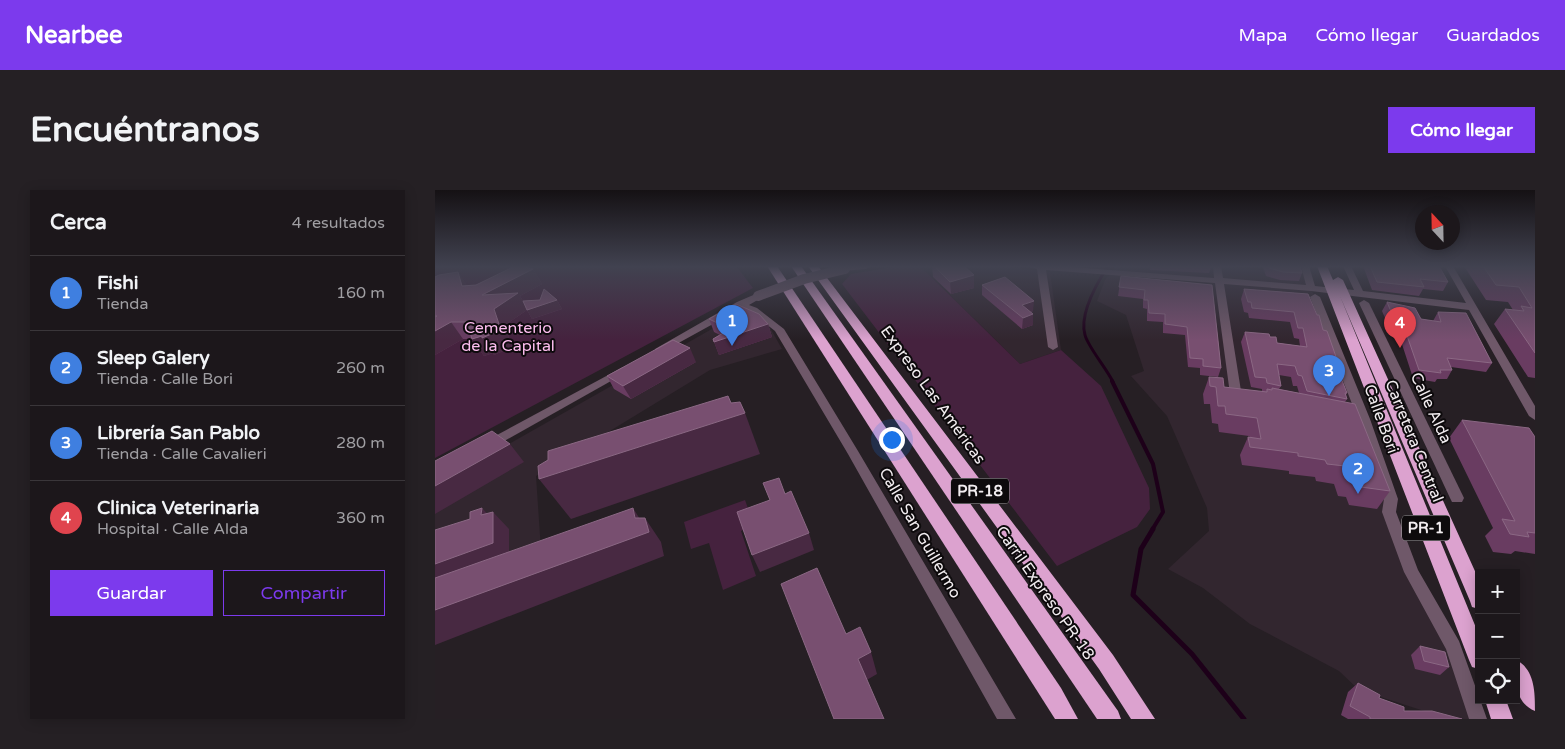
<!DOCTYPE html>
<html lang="es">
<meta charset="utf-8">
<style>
:root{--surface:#1c171b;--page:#252024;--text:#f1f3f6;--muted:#a09fa3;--line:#3a363a;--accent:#7c3aed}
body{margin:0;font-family:"Varela Round",sans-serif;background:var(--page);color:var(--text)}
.controls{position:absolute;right:15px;bottom:15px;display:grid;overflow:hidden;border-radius:0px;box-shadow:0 2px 12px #0003}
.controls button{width:45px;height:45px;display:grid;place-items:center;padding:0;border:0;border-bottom:1px solid var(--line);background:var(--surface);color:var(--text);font:25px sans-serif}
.compass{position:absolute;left:980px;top:15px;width:45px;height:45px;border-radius:50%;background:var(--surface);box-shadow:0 2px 12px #0003;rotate:338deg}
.you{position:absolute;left:456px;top:249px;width:18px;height:18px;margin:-12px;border:4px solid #fff;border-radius:50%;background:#1a73e8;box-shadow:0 0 0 8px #1a73e833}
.badge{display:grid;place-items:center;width:32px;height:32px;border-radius:50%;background:var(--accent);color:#fff;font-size:16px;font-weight:700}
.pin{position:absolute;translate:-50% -41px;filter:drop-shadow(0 1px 2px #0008)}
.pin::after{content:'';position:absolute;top:26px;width:18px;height:15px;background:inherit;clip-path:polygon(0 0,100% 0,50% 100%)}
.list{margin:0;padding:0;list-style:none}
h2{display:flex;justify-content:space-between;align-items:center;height:65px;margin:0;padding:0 20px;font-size:21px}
h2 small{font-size:16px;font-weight:400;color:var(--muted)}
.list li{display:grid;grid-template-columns:32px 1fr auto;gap:15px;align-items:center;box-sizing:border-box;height:75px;padding:0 20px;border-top:1px solid var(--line)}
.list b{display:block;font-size:19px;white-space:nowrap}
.list p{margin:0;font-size:16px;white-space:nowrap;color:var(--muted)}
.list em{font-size:16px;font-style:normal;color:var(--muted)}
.actions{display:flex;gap:10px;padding:15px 20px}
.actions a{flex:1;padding:11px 0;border:1px solid var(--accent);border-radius:0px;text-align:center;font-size:18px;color:var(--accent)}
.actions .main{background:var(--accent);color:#fff}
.icon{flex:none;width:28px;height:28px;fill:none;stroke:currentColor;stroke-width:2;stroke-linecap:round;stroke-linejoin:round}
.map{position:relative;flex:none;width:1100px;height:529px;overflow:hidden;border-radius:0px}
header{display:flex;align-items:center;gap:30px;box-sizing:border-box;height:70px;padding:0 25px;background:var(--accent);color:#fff}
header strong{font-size:24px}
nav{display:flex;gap:28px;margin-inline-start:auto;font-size:18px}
.intro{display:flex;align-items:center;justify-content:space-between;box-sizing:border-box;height:120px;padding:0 30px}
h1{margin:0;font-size:35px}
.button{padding:12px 22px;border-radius:0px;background:var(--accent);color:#fff;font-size:18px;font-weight:700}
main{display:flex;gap:30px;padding:0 30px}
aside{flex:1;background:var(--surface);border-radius:0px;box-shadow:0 2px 12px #0003}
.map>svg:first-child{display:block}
.built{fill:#32262f}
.green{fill:#45223e}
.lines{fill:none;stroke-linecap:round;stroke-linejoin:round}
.stream-far2{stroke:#1d0019;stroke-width:3}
.stream-far1{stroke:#1d0019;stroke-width:4}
.stream{stroke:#1d0019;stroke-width:5}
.minor{fill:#6f5869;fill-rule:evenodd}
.highway{fill:#dca2cf;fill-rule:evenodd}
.minor-bridge{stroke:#6f5869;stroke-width:10}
.wall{fill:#693c61;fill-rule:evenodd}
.shaded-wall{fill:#482942}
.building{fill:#784f70;stroke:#8b6884}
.labels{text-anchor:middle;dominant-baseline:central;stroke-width:4;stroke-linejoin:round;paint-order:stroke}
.shield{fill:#0d0a0c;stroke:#ada9ac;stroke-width:1}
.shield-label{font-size:15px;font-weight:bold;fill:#f2edf0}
.park-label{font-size:16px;fill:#fcbdee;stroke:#0d0a0c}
.street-label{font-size:16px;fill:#f2edf0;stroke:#0d0a0c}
</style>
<header>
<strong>Nearbee</strong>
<nav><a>Mapa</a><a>Cómo llegar</a><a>Guardados</a></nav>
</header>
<div class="intro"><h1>Encuéntranos</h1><a class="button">Cómo llegar</a></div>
<main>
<aside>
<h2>Cerca<small>4 resultados</small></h2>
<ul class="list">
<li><span class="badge" style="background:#3f7fe0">1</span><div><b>Fishi</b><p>Tienda</p></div><em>160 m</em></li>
<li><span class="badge" style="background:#3f7fe0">2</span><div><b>Sleep Galery</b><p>Tienda · Calle Bori</p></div><em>260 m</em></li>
<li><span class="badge" style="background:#3f7fe0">3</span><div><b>Librería San Pablo</b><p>Tienda · Calle Cavalieri</p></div><em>280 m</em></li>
<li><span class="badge" style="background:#e0444e">4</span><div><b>Clinica Veterinaria</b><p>Hospital · Calle Alda</p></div><em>360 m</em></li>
</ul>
<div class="actions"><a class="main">Guardar</a><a>Compartir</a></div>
</aside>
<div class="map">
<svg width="1100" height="529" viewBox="0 0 1100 529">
<rect width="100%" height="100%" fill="#261f24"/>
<g class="built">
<path d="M485 76H568L615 82 626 160 585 174Z"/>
<path d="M681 76H779L828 80 827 76H870L876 98 929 229 984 397 1043 529H1014L924 500 904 481 815 434 768 398 733 379 774 341 772 318 732 226 696 186 709 181 691 125 662 111 670 90Z"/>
<path d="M298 127 334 136 347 159 275 180 101 286 106 360 0 397V296Z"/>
</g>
<g class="green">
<path d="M0 76H301L318 98 0 268Z"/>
<path d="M464 76H485L585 174 626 160 666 196 714 298 715 319 702 337 622 376 407 94 416 84Z"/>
<path d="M310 310 319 335 306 341 321 386 288 400 274 353 256 359 249 332Z"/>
</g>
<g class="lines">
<path class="stream-far2" d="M673 76C662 93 644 124 650 145 653 157 672 179 678 192"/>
<path class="stream-far1" d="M677 191 718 274 728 322 717 340"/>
<path class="stream" d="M718 339 706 359 698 405 757 464 809 529"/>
<g class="minor">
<path d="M410 76H435L431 79 407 81 406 79Z"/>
<path d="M591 76H624L779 88 778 76H786L788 88 871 95 866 76H874L880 96 919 100 908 76H916L928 101 1031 113 1010 76H1018L1100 216V230L1094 226 1034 120 876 101 789 94 806 201 816 203 818 206 812 210 797 207 795 204 780 93 611 80 623 157 618 160 613 157 602 79Z"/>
<path d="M323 103 326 104V108L314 115 322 118 349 139 423 261 581 529H562L413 264 340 141 316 122 307 118 229 161H221L220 159 302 112Z"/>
<path d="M880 104 885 107 935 229 963 309 961 322 983 380 1024 451 1052 529H1034L1011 459 969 382 947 322 949 309 923 229 875 107Z"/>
<path d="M929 110 934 113 1029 308 1027 312H1017L1015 308 924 113Z"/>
<path d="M188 177 193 180 192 182 57 258H49L47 255 49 252Z"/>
</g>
<g class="highway">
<path d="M332 76H342L626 498 643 529H620Z"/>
<path d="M356 76H366L683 521 686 529H662Z"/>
<path d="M373 76H383L678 465 720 529H696L664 479Z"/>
<path d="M882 76H892L898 90 903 87 908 90 1044 390V419L1037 417 1035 411 905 106 1044 445V479L1037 477 1034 470Z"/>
<path d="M1081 470C1100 479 1100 503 1100 521 1079 513 1081 489 1081 470Z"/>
<path d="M1050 510H1071L1078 529H1056Z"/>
</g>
<path class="minor-bridge" d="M323 106 369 89 410 79"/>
</g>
<g class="wall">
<path d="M497 76H529L539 98 516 104 498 87Z"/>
<path d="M715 76H777L774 83 715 80Z"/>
<path d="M798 76H865L867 83 864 91 845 90 831 86 828 77Z"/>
<path d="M928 76H1004L1013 92 1008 101 988 99 984 106 937 100Z"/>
<path d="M1029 76H1100V188L1093 187 1059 134 1070 119 1078 120 1073 112 1051 110Z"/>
<path d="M98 79 107 94 85 106 88 111 122 110 127 119 97 129 92 120 70 135 77 157 59 165 58 163 49 166 37 149H28L0 165V87L23 82 32 96 41 95Z"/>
<path d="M686 86 777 95 786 178 783 187 765 185V178L753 177 750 145 728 143V132L712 131V119L708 118V109L683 106Z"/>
<path d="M547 95 598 121 596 122 598 124V135L587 139 547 105Z"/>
<path d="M809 99 873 104 907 184 905 187 912 203 911 205 912 209 910 212 955 301 942 319 914 315 911 307 903 306 899 294 881 291 880 287 854 284V281L807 275 805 265 813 247H815L814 246 784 242 783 234 777 233 775 214H769L768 204 774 187 789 197 827 202V199L816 197 806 152 810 142 835 147 842 153 865 156 864 149 859 148 855 132 814 128 813 123 809 122 806 109ZM844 185 856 187 858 196H862L864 203 844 199 846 196Z"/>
<path d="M952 112 986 129 998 131 1003 122 1057 173 1051 182 1016 177 1017 180 1012 189H1002L1000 192 978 188 964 145 957 144 947 121Z"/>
<path d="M274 129 333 134 337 147 284 165 278 149 285 145 279 142Z"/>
<path d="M261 172 196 209 179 199 172 186Z"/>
<path d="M1027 230 1100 247V364L1080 361 1076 364 1058 362 1050 346 1058 338 1014 248Z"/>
<path d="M985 456 1014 477 1005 485 980 479 976 465Z"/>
<path d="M923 493 944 508 969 521 1027 529H913L906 525 913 502Z"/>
</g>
<g class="shaded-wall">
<path d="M98 79 107 94 85 106 93 120 122 110 127 119 97 129 92 120 70 135 77 157 59 165 58 163 49 166 37 149 47 146V105Z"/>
<path d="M23 82 34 98 27 96Z"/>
<path d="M539 85V98L516 104 515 92Z"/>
<path d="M599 111 598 121 586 125 587 115Z"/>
<path d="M598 124V135L587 139 588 128Z"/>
<path d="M16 132 28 149 0 165V141Z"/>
<path d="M333 134 337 147 284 165 279 152Z"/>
<path d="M255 158 261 172 196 209 188 196Z"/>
<path d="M310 223 325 264 136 329 104 289Z"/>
<path d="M75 254 89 272 0 324V296Z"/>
<path d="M47 318 58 330V322L74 339V371L0 397V374L46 325Z"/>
<path d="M198 318 213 342 210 328 226 352 229 366 0 455V420L200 328Z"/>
<path d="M374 343 379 360 325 382 317 365Z"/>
<path d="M436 462 442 484 430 491 423 469Z"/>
</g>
<g class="building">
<path d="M80 76H86L98 79 47 105 83 103 59 119 66 140 47 148V146L37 149 32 132H16L0 141V127L2 126H0V87L4 85 23 82 27 96 41 95Z"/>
<path d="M499 76H529L539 85 515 92Z"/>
<path d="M833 76H865L867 83 848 82 834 78Z"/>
<path d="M935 76H1004L1013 92 985 89 989 97 942 92Z"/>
<path d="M1048 76H1100V163L1070 119 1089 121 1086 116 1097 118 1084 97 1061 95Z"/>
<path d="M686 86 777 95 786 178 768 176V169L755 168 752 137 730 134V124L714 123 713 110H709L710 100 684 97Z"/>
<path d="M570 87 599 111 587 115 598 124 588 128 547 95Z"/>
<path d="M109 99 122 110 92 120 88 111 105 110Z"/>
<path d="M809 99 873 104 882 125H884L888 140 892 141 907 184 904 183 912 203H910L912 209 872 201 867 186 863 185 860 176 842 174 846 196 832 193 831 188 820 187 810 142 834 144 835 147H841L842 153 872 157 868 138H863L859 122 817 118 816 112H813Z"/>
<path d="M952 112 980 118 986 129 1006 132 1003 122 1031 123 1057 173 1012 168 1017 180H1005L1006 183 984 180 969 137 962 136Z"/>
<path d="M301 114 324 124 333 134 279 152 278 149 295 139 274 129Z"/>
<path d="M238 150 255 158 188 196 172 186Z"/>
<path d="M774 187 788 188 789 197 832 202V199L837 200V198L920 214 955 301 926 297 923 289 914 288 910 276 892 274 890 270 863 266V263L815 257 813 247 826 249 822 228 791 224 790 216H783L781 197 775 196Z"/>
<path d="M293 206 296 213 305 212 310 223 104 289 103 276 113 270V261Z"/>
<path d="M1027 230 1094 238 1100 247V343L1092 342 1094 347 1075 344 1067 329 1080 331Z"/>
<path d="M57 241 75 254 0 296V271Z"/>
<path d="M344 288 350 304 356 301 374 343 317 365 302 322 335 310 328 293Z"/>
<path d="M47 318 46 325 58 322V353L0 374V340L35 329V322Z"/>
<path d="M198 318 200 328H210L214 342 0 420V388Z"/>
<path d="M382 378 411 444 425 437 436 462 423 469 449 529H399L346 394Z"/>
<path d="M985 456 1010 462 1014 477 989 471Z"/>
<path d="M923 493 945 505 944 508 969 517V521H997L1027 529H935V527L915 516Z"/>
</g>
<linearGradient id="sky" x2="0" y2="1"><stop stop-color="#151114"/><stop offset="0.51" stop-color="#414250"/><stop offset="1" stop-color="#414250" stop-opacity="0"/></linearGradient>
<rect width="1100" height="150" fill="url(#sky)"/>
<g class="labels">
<g class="shield">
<rect x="516" y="288.5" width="58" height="25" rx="4"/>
<rect x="967" y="325.5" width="48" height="25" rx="4"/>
</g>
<g class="shield-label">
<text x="545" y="301">PR-18</text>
<text x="991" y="338">PR-1</text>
</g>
<g class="park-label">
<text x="73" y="138">Cementerio<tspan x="73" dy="18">de la Capital</tspan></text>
</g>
<g class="street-label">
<text transform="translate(498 205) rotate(54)">Expreso Las Américas</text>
<text transform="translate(996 218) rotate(65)">Calle Alda</text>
<text transform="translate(946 229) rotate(70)">Calle Bori</text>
<text transform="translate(979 251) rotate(68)">Carretera Central</text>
<text transform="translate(485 343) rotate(60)">Calle San Guillermo</text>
<text transform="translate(610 403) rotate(55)">Carril Expreso PR-18</text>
</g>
</g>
</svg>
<div class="controls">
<button>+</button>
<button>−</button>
<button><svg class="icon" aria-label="locate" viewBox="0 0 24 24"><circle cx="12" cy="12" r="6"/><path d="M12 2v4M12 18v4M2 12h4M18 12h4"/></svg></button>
</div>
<svg class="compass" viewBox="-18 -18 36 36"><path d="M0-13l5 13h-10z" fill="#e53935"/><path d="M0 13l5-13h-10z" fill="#a09fa3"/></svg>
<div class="you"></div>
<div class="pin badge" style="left:297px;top:156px;background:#3f7fe0">1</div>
<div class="pin badge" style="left:923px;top:304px;background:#3f7fe0">2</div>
<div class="pin badge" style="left:894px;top:206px;background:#3f7fe0">3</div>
<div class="pin badge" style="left:965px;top:158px;background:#e0444e">4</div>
</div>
</main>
